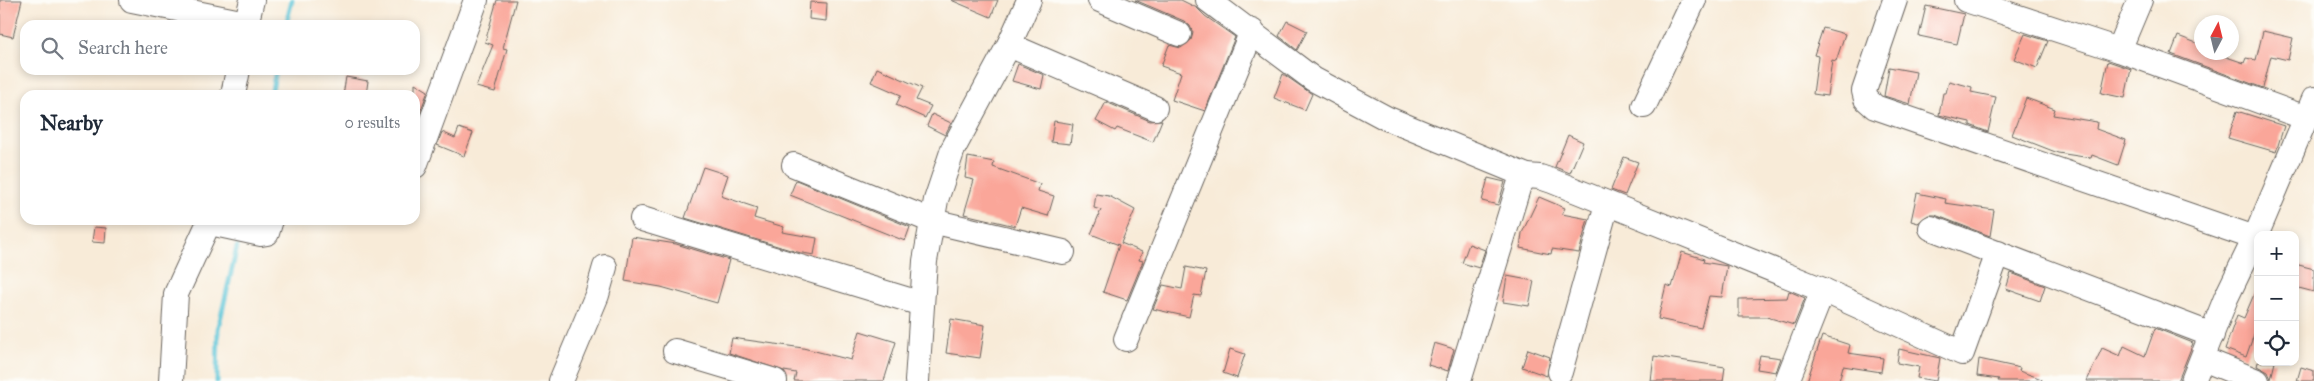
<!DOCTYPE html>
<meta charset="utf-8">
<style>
:root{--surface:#fff;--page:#f2f2f3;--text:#1f2937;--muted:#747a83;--line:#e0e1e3}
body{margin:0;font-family:"IM FELL Great Primer",serif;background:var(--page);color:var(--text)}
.controls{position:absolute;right:15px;bottom:15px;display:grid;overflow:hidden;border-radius:10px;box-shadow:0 2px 8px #0003}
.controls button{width:45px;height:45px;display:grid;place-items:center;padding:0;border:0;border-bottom:1px solid var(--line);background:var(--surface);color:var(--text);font:25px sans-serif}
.compass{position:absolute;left:2194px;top:15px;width:45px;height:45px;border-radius:50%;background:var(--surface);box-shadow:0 2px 8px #0003;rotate:7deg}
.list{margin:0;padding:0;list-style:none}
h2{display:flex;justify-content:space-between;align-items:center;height:65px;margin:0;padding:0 20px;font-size:21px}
h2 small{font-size:16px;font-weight:400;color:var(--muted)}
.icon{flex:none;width:28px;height:28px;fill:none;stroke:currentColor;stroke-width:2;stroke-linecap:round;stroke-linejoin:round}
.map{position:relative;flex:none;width:2314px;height:381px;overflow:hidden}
.search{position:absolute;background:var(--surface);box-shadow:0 2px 8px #0003;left:20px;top:20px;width:400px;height:55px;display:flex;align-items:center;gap:12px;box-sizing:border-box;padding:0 18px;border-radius:15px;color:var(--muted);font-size:19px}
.panel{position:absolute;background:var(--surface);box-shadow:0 2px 8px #0003;left:20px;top:90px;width:400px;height:135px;border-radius:15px}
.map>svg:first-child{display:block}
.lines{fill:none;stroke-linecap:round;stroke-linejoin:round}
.stream{stroke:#5bc4d7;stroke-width:5}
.building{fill:#faa699}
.minor-casing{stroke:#69645e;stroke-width:26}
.minor{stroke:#fff;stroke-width:24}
</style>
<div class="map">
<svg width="2314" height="381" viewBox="0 0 2314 381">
<rect width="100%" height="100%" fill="#fdfcf7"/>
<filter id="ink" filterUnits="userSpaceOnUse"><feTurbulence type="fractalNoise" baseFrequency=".02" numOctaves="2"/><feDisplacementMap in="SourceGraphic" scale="10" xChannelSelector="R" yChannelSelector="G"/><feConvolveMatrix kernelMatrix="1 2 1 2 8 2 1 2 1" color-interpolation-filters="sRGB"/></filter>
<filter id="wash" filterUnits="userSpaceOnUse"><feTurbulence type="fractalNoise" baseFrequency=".0096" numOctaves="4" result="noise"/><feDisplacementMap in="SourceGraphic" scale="20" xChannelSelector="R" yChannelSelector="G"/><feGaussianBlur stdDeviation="1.12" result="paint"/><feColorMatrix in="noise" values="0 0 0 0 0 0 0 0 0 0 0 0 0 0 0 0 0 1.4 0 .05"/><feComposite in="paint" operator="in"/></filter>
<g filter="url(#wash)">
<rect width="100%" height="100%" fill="#f8ebd8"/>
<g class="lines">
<g class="stream">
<path d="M286 25 292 0"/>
<path d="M271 95 276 70"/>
<path d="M217 381 218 329 237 247"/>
</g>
</g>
<g id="blocks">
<g class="building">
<path d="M0 0H22L13 37 0 34Z"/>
<path d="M497 0H516L503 48 507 49 495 92 476 87 493 45 485 42Z"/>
<path d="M951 0H998L991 17Z"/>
<path d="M1135 0H1181L1197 8 1205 16 1235 37 1205 111 1172 100 1181 73 1161 66 1169 45 1181 48 1191 40 1193 33 1190 26 1184 21Z"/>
<path d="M810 2 827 3 826 21 809 19Z"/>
<path d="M1926 6 1964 14 1957 44 1919 36Z"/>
<path d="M1287 21 1307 31 1297 50 1279 36Z"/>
<path d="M1823 28 1845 34 1836 61 1832 60 1827 96 1813 94 1818 56 1814 55Z"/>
<path d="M2263 31 2293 38 2288 60 2271 56 2263 88 2171 54 2178 36 2202 45V52H2212L2244 63 2246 58 2256 60Z"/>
<path d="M2025 34 2048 41 2037 68 2014 59Z"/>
<path d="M2108 61 2131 69 2125 98 2101 93Z"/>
<path d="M1018 64 1044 75 1041 89 1012 81Z"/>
<path d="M1889 67 1916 72 1910 104 1884 96Z"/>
<path d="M877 68 922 88 916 100 931 106 925 118 896 105 901 95 871 82Z"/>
<path d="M1283 74 1312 94 1305 110 1274 98Z"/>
<path d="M346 77 368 81 366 95H343Z"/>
<path d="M1949 81 1972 87 1971 92 1996 97 1988 132 1970 125V122L1939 115 1943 93H1946Z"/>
<path d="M415 83 428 91 415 126Z"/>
<path d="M2026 98 2055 109 2053 115 2097 122 2096 129 2126 140 2118 165 2092 155 2091 158 2058 153 2012 135Z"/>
<path d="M1106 102 1150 121 1162 120 1153 142 1117 128 1115 131 1096 121Z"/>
<path d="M2237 111 2284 126 2276 152 2228 138Z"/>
<path d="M932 114 951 123 945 135 927 126Z"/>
<path d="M1054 121 1073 124 1070 144 1051 142Z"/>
<path d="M459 128 473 133 464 156 437 145 442 132 455 138Z"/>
<path d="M1568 135 1583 142 1570 173 1555 167Z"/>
<path d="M968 157 994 162 993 167 1040 184 1038 191 1054 196 1048 216 1021 208 1015 226 964 214 974 180 965 178Z"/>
<path d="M1624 157 1638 162 1625 195 1611 190Z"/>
<path d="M703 167 728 175 721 196 757 208 754 218 784 227 782 232 817 238 814 255 797 252 685 218Z"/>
<path d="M1488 178 1505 182 1498 205 1482 201Z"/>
<path d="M796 180 910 227 905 241 790 195Z"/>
<path d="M1917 193 1946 199 1945 203 1994 210 1990 236 1935 215H1928L1918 223 1911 221Z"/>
<path d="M1096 194 1109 196 1135 210 1121 243 1142 252 1139 260 1143 261 1127 300 1103 292 1119 245 1091 234 1101 210 1094 208Z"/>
<path d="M1539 197 1565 208 1562 214 1588 219 1579 253 1552 249 1551 254 1520 248 1522 233Z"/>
<path d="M94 227 106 228 105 243 92 242Z"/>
<path d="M632 237 676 244 729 260 717 303 661 287 625 281Z"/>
<path d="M1469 244 1485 250 1479 268 1462 263Z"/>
<path d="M1682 252 1704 259 1703 262 1727 266 1722 297 1709 296 1701 328 1658 319 1666 285 1672 287Z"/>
<path d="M2295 264 2314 269V292L2295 287Z"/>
<path d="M1186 267 1206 271 1201 296 1194 295 1189 317 1153 309 1163 285 1182 289Z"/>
<path d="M2011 273 2045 286 2040 301 2006 289Z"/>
<path d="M1507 276 1534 281 1529 306 1503 302Z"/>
<path d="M2258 285V323L2246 357 2225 349 2237 315 2244 318Z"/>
<path d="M1789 291 1805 298 1794 325 1767 317H1739V299L1787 298Z"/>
<path d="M951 319 985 325 980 358 946 353Z"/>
<path d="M2155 328 2193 343 2178 381H2087L2102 348 2120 356 2124 346 2145 356Z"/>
<path d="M860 331 896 342 884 381H794L796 373 784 371 729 353 732 338 803 348 851 360Z"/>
<path d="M1822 336 1850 345 1848 353 1883 358 1881 372 1843 366 1839 381H1807Z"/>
<path d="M1434 343 1454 349 1448 371 1428 365Z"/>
<path d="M1230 349 1245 354 1237 378 1223 373Z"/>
<path d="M1528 349 1550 357 1547 376 1522 367Z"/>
<path d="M1899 349 1940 358 1936 381 1917 378 1919 367 1897 363Z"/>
<path d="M1760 355 1781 358 1776 372 1757 369Z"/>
<path d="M1654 356 1725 367 1723 381H1651Z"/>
<path d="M1979 359 2020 368 2019 371 2042 379 2041 381H1998L1999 379 1977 376Z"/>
<path d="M2258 362H2275L2271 379 2268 372 2257 366Z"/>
<path d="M2301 367 2314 371V381H2297Z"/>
</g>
</g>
</g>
<g filter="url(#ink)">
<use href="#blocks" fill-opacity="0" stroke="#69645e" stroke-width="1"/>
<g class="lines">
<g class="minor-casing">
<g id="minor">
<path d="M132 0 246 23"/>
<path d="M1100 0 1179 34"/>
<path d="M1208 0 1313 79 1386 118 1527 176"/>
<path d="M1895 0 1864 91 1866 99 1875 107 2255 238"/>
<path d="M1966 0 2119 50 2306 118"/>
<path d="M246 25 252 0"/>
<path d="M1009 45 1155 108"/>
<path d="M2119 50 2140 0"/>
<path d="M233 95 238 70"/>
<path d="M1644 106 1694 0"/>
<path d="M794 165 932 221 1063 252"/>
<path d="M415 166 476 0"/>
<path d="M642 219 922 304"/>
<path d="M210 223 261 234 267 233 271 220"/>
<path d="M1931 228 2212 335"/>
<path d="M1126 339 1252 31"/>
<path d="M675 351 775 381"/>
<path d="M2203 359 2257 381"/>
<path d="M1560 372 1607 204"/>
<path d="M171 381 176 294 210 220"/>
<path d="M561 381 597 295 605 267"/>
<path d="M917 381 925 261 936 200 953 149 1009 45 1029 0"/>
<path d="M1459 381 1519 185 1527 176 1540 177 1552 181 1823 290 1962 353 1998 253"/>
<path d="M1787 381 1823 290"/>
<path d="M2193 381 2226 298 2255 238 2314 99"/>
</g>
</g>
<use href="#minor" class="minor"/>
</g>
</g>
</svg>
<div class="controls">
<button>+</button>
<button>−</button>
<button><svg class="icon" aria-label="locate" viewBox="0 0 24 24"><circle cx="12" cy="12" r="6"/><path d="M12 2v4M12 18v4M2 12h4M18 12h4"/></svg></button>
</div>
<svg class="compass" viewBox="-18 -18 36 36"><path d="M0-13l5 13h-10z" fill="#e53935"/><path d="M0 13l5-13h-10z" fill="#747a83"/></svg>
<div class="search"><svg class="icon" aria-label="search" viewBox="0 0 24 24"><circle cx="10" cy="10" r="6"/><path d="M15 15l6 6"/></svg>Search here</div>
<section class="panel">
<h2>Nearby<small>0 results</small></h2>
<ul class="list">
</ul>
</section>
</div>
